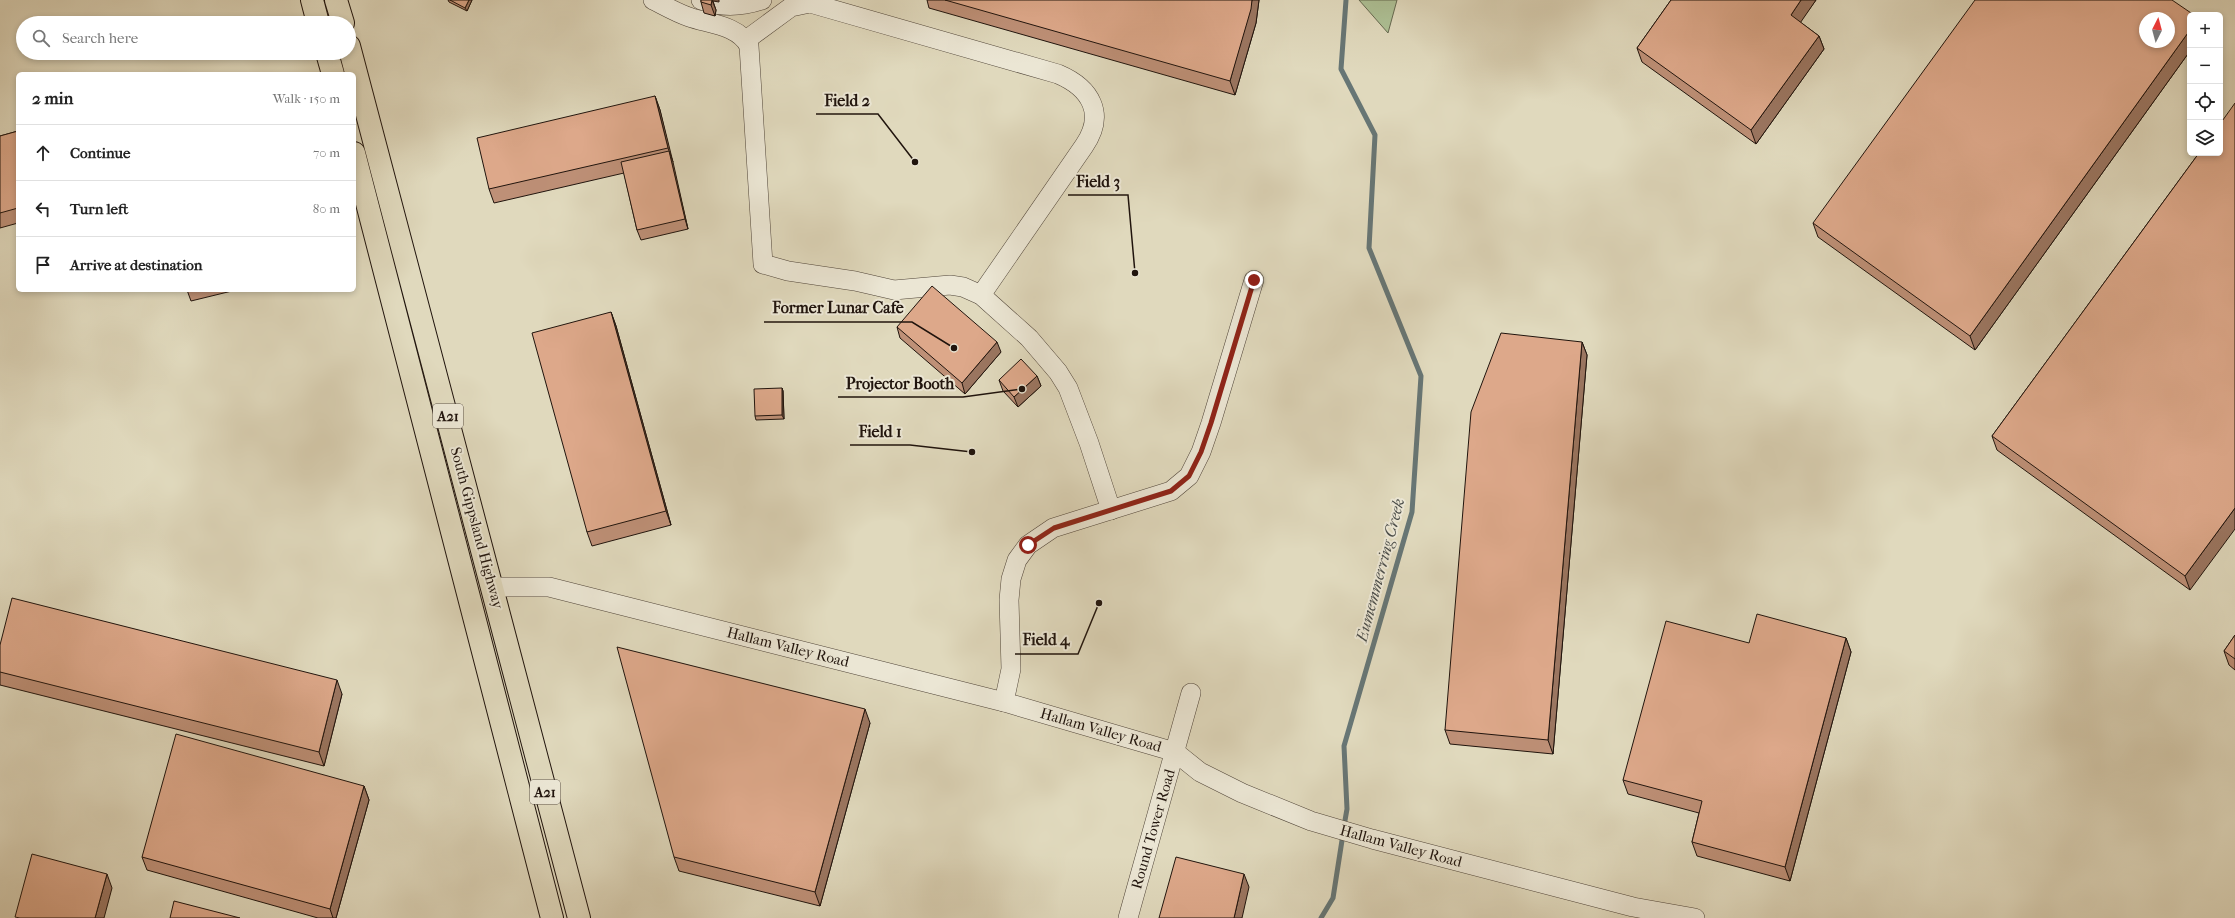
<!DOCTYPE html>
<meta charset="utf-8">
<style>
:root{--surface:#fff;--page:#f2f2f2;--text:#222;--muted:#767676;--line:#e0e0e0}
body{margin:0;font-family:"IM FELL French Canon",serif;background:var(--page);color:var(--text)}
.controls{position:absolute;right:12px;top:12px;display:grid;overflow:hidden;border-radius:6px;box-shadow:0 2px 6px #0003}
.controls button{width:36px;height:36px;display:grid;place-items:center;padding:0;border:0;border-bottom:1px solid var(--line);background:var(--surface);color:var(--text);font:20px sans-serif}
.compass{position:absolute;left:2139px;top:12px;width:36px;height:36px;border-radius:50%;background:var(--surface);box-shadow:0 2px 6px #0003;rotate:6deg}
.stop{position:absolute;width:12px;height:12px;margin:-9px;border:3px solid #8f2418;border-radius:50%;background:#fff}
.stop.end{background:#8f2418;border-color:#fff;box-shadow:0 1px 4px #0008}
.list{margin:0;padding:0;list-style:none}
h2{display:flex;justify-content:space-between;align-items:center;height:52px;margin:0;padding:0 16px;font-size:17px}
h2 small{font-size:13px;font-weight:400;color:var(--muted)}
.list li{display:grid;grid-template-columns:26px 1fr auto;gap:12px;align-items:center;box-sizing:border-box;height:56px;padding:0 16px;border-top:1px solid var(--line)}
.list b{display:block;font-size:15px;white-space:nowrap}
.list em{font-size:13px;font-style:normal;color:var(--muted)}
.icon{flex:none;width:22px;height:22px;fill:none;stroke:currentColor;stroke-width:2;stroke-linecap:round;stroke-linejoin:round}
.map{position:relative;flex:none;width:2235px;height:918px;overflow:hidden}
.search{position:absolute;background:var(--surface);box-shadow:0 2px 6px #0003;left:16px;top:16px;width:340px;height:44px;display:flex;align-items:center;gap:10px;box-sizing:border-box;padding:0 14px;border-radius:22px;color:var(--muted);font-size:15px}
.panel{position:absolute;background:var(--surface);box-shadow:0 2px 6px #0003;left:16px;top:72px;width:340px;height:220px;border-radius:6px}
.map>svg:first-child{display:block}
.green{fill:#adc095;stroke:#666a51}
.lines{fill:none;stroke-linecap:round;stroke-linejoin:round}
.stream{stroke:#677675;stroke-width:5}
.minor-casing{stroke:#504539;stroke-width:20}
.highway-casing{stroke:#20140d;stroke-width:24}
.minor{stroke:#ebe6d4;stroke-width:19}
.highway{stroke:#e0d9bd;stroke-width:22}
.wall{fill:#be9077;stroke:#20140d}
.shaded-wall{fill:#9b7661;stroke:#20140d}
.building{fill:#dda88a;stroke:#20140d;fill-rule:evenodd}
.route{stroke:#8f2418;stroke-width:5}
.labels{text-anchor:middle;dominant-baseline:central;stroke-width:4;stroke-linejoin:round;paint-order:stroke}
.shield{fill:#ebe6d4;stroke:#5d5349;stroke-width:1}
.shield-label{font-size:14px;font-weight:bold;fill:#20140d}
.street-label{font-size:15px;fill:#20140d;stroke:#ebe6d4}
.water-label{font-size:16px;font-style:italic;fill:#4a4d4a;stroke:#ebe6d4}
.leader{fill:none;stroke:#20140d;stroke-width:1.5}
.callout-dot{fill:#20140d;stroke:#ebe6d4;stroke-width:1.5}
.callout-label{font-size:16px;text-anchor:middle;font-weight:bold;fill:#20140d;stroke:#ebe6d4;stroke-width:4;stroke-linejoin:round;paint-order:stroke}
</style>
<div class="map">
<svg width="2235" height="918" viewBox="0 0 2235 918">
<rect width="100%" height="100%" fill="#e0d9bd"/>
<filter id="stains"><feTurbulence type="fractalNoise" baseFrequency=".005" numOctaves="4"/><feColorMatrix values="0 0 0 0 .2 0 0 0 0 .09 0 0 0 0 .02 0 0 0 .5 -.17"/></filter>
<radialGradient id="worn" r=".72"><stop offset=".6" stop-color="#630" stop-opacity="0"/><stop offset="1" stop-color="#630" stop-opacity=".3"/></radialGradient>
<path class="green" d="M1359 0H1397L1388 33Z"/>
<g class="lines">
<g class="stream">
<path d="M1344 826 1347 809 1344 746 1412 512 1421 376 1369 248 1375 135 1341 69 1346 0"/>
<path d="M1321 918 1333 898 1343 834"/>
</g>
<g class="minor-casing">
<g id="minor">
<path d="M653 0C665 6 677 13 689 17 709 24 738 25 749 46L763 264 788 271 855 281 894 290 950 285 963 287 981 295 1029 338 1058 372 1068 388 1089 443 1111 510"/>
<path d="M701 0C721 8 741 7 762 0"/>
<path d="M746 40 791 7 810 3 1058 74C1091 88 1106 114 1084 146L981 295"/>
<path d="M493 587H549L1004 702 1175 752 1200 772 1242 793 1311 821 1372 839 1633 907 1695 918"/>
<path d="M1004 702 1011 669 1009 600 1011 579 1017 560 1028 545 1053 528 1171 491 1189 476 1201 452 1211 423 1254 280"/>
<path d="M1128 918 1191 693"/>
</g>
</g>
<g class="highway-casing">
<g id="highway">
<path d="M312 0 318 23"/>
<path d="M336 0 343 23"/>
<path d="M349 46 579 918"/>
<path d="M327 53 333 74"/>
<path d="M354 153 552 918"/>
</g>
</g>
<use href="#minor" class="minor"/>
<use href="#highway" class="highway"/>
</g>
<g class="wall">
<path d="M448 0H472L467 11 449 2Z"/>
<path d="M701 0H719V2L713 1 716 10 715 16 704 13 701 2Z"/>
<path d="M927 0H1259L1256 23 1235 95 929 8Z"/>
<path d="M1671 0H1816L1800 22 1819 36 1824 49 1756 144 1642 62 1637 48Z"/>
<path d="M2190 15V51L1975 350 1818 237 1813 223Z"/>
<path d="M655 96 660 110 688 229 641 240 637 230 624 173 494 203 489 189Z"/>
<path d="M18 131V223L0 228V136Z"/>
<path d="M2199 153 2190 590 1997 450 1992 436Z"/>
<path d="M187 290H236L191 301Z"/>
<path d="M611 312 616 326 671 525 592 546 587 532Z"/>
<path d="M897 327 1001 352 965 394 900 338Z"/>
<path d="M1582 342 1587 355 1553 754 1450 744 1445 730Z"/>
<path d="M1037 376 1041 386 1018 407 1003 391 999 380Z"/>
<path d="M782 388 783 391 784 419 756 420 755 416Z"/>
<path d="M2235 635V670L2229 665 2224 651Z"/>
<path d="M1846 638 1851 652 1790 881 1697 856 1692 842 1699 813 1628 794 1623 780 1749 643Z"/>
<path d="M0 645 342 694 324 766 0 685Z"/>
<path d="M870 723 820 906 679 871 674 857Z"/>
<path d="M364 786 369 800 336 918H318L147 870 142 857Z"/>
</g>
<g class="shaded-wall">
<path d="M469 0H472L467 11 465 8Z"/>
<path d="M712 0 716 10 715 16 711 5Z"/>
<path d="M1252 0H1259L1256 23 1235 95 1230 81Z"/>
<path d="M1801 0H1816L1796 29 1791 15Z"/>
<path d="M2190 30V51L1975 350 1970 336Z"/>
<path d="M1819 36 1824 49 1756 144 1751 130Z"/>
<path d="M655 96 660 110 673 162 668 148Z"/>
<path d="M669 151 673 162 688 229 685 219Z"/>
<path d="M611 312 616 326 671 525 666 511Z"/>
<path d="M997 342 1001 352 965 394 962 383Z"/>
<path d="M1582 342 1587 355 1553 754 1548 740Z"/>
<path d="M1037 376 1041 386 1018 407 1014 397Z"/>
<path d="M782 388 783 391 784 419 782 415Z"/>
<path d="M2235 508V529L2190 590 2185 576Z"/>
<path d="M1846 638 1851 652 1790 881 1785 867Z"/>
<path d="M337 680 342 694 324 766 319 752Z"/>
<path d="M865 709 870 723 820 906 815 892Z"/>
<path d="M364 786 369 800 336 918H333L330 909Z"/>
<path d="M107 874 112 888 104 918H95Z"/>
<path d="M1244 874 1249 887 1242 918H1234Z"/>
</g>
<g class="building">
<path d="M450 0H469L465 8Z"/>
<path d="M701 0H712L711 5 701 2Z"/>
<path d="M945 0H1252L1251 9 1230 81Z"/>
<path d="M1671 0H1801L1791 15 1819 36 1751 130 1637 48Z"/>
<path d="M1975 0H2172L2194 15H2190V30L1970 336 1813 223ZM2145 18H2169V42H2145Z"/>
<path d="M655 96 668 148 489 189 477 138Z"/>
<path d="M2235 103V508L2185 576 1992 436 2199 153H2220V124Z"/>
<path d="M18 131V208L0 213V136Z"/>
<path d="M669 151 685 219 637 230 621 162Z"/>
<path d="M932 286 997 342 962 383 897 327Z"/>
<path d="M611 312 666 511 587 532 532 333Z"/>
<path d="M1501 333 1582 342 1548 740 1445 730 1471 412Z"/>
<path d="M1021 359 1037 376 1014 397 999 380Z"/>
<path d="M782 388V415L755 416 754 389Z"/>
<path d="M12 598 337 680 319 752 0 672V645Z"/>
<path d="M1757 614 1846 638 1785 867 1692 842 1702 801 1623 780 1666 621 1749 643Z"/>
<path d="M2235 635V659L2224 651Z"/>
<path d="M617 647 865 709 815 892 674 857Z"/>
<path d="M176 734 364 786 330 909 142 857Z"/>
<path d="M32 854 107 874 95 918H20L15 917Z"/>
<path d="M1176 857 1244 874 1234 918H1159Z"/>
<path d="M174 901 240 918H170Z"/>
</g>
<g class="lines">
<path class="route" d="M1028 545 1054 528 1171 491 1189 476 1201 452 1211 423 1254 280"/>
</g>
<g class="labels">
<g class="shield">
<rect x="433" y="404" width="30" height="24" rx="3"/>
<rect x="530" y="780" width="30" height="24" rx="3"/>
</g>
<g class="shield-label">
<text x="448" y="416">A21</text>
<text x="545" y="792">A21</text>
</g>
<g class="street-label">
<text transform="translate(477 528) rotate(75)">South Gippsland Highway</text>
<text transform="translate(788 647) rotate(14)">Hallam Valley Road</text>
<text transform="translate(1101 730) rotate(16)">Hallam Valley Road</text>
<text transform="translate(1153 829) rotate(-74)">Round Tower Road</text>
<text transform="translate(1401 846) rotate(15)">Hallam Valley Road</text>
</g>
<g class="water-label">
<text transform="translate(1380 570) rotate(-75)">Eumemmerring Creek</text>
</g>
</g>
<path class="leader" d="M915 162L878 114H816M1135 273L1128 195H1068M954 348L912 322H764M1022 389L963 397H838M972 452L910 445H850M1099 603L1078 654H1015"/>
<g class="callout-dot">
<circle cx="915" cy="162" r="4"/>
<circle cx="1135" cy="273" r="4"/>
<circle cx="954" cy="348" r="4"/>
<circle cx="1022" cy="389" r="4"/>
<circle cx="972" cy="452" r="4"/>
<circle cx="1099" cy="603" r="4"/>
</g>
<g class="callout-label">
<text x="847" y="106">Field 2</text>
<text x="1098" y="187">Field 3</text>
<text x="838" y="313">Former Lunar Cafe</text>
<text x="900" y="389">Projector Booth</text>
<text x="880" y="437">Field 1</text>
<text x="1046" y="645">Field 4</text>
</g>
<rect width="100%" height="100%" filter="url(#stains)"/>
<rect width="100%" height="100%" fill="url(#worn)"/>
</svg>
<div class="controls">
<button>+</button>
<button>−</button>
<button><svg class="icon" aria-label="locate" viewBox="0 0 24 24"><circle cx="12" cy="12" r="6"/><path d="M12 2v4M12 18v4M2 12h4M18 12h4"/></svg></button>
<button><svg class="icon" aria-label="layers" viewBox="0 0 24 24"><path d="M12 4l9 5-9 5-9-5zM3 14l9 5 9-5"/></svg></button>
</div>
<svg class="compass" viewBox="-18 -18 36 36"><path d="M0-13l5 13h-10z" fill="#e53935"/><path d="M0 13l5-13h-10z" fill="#767676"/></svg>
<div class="stop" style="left:1028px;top:545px"></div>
<div class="stop end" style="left:1254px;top:280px"></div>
<div class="search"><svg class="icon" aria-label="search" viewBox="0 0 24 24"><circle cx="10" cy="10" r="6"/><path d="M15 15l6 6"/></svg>Search here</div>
<section class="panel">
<h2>2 min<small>Walk · 150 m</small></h2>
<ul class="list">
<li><svg class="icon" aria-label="ahead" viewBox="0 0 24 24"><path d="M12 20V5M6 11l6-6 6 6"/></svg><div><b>Continue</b></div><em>70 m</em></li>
<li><svg class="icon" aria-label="left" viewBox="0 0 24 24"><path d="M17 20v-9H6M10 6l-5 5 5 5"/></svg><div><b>Turn left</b></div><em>80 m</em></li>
<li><svg class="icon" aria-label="arrive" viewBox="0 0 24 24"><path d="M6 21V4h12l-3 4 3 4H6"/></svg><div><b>Arrive at destination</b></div></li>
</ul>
</section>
</div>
